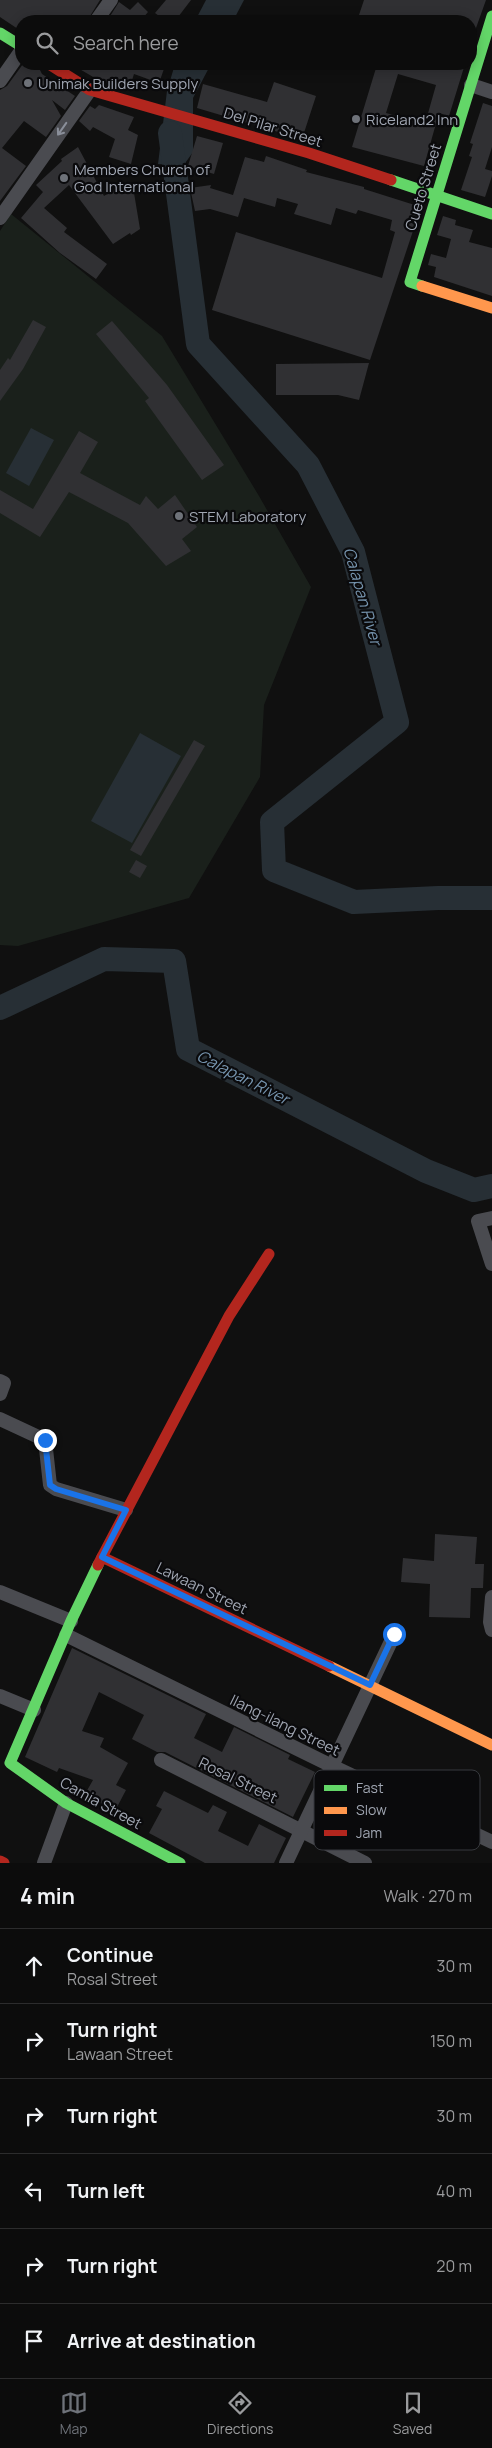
<!DOCTYPE html>
<meta charset="utf-8">
<style>
:root{--surface:#0c0c0c;--page:#151515;--text:#f1f3f6;--muted:#9a9b9d;--line:#2c2c2d;--accent:#6e7279}
body{margin:0;font-family:Manrope,sans-serif;background:var(--page);color:var(--text)}
.stop{position:absolute;width:15px;height:15px;margin:-11px;border:4px solid #1a73e8;border-radius:50%;background:#fff}
.stop.end{background:#1a73e8;border-color:#fff;box-shadow:0 1px 5px #0008}
.list{margin:0;padding:0;list-style:none}
h2{display:flex;justify-content:space-between;align-items:center;height:65px;margin:0;padding:0 20px;font-size:21px}
h2 small{font-size:16px;font-weight:400;color:var(--muted)}
.list li{display:grid;grid-template-columns:32px 1fr auto;gap:15px;align-items:center;box-sizing:border-box;height:75px;padding:0 20px;border-top:1px solid var(--line)}
.list b{display:block;font-size:19px;white-space:nowrap}
.list p{margin:0;font-size:16px;white-space:nowrap;color:var(--muted)}
.list em{font-size:16px;font-style:normal;color:var(--muted)}
.icon{flex:none;width:28px;height:28px;fill:none;stroke:currentColor;stroke-width:2;stroke-linecap:round;stroke-linejoin:round}
.map{position:relative;flex:none;width:492px;height:1863px;overflow:hidden}
.search{position:absolute;background:var(--surface);box-shadow:0 2px 12px #0003;left:15px;right:15px;top:15px;height:55px;display:flex;align-items:center;gap:12px;box-sizing:border-box;padding:0 18px;border-radius:20px;color:var(--muted);font-size:19px}
.sheet{height:515px;background:var(--surface)}
nav{display:flex;justify-content:space-around;align-items:center;box-sizing:border-box;height:70px;border-top:1px solid var(--line);background:var(--surface);font-size:14px;color:var(--muted)}
nav a{display:grid;justify-items:center;gap:2px}
nav .on{color:var(--accent)}
.map>svg:first-child{display:block}
.green{fill:#1a201b}
.water{fill:#272f35}
.lines{fill:none;stroke-linecap:round;stroke-linejoin:round}
.river{stroke:#272f35;stroke-width:24}
.building{fill:#303033;fill-rule:evenodd}
.street{stroke:#4a4b50;stroke-width:14}
.fast{stroke:#63d668;stroke-width:11}
.slow{stroke:#ff974d;stroke-width:11}
.jam{stroke:#b3261e;stroke-width:11}
.oneway{stroke:#8a8f9a}
.route{stroke:#1a73e8;stroke-width:6}
.poi-dot{fill:#6e7279;stroke:#0a0a0c;stroke-width:2}
.labels{text-anchor:middle;dominant-baseline:central;stroke-width:4.5;stroke-linejoin:round;paint-order:stroke}
.poi-label{font-size:15px;fill:#a0a6b2;stroke:#0a0a0c;text-anchor:start}
.street-label{font-size:15px;fill:#a0a6b2;stroke:#0a0a0c}
.water-label{font-size:16px;font-style:italic;fill:#7694ae;stroke:#0a0a0c}
.key{fill:#0a0a0c;stroke:#37393e;stroke-width:1}
.key-label{font-size:14px;fill:#a0a6b2}
</style>
<div class="map">
<svg width="492" height="1863" viewBox="0 0 492 1863">
<rect width="100%" height="100%" fill="#101010"/>
<path class="green" d="M11 214 162 336 259 496 311 587 264 705 260 777 189 898 18 946 0 945V231Z"/>
<g class="water">
<path d="M206 0H244L233 21H195Z"/>
<path d="M175 64H211L193 98V152L183 166 158 164 167 91Z"/>
<path d="M31 428 54 440 29 486 6 473Z"/>
<path d="M140 733 181 756 132 843 91 821Z"/>
</g>
<g class="lines">
<g class="river">
<path d="M170 133 198 344 308 465 353 552 397 722 272 822 274 870 354 902 438 898H492"/>
<path d="M0 1008 104 959 174 961 188 1049 426 1171 474 1190 492 1186"/>
</g>
</g>
<g class="building">
<path d="M0 0H100L87 21H21V31L0 17Z"/>
<path d="M166 0H191L175 21H166L155 13Z"/>
<path d="M364 0H486L471 42V21H357Z"/>
<path d="M119 2 130 10 138 2 148 12 142 19 145 21H107Z"/>
<path d="M23 64H37L42 74 75 96 65 110 52 100 61 116 46 137 24 121 2 148 26 166 0 201V90L7 86Z"/>
<path d="M71 64H165V66L159 83 134 74 129 89 100 81Z"/>
<path d="M372 64H465L449 116 439 113 424 166 352 147 376 68 372 67ZM398 74 436 85 425 124 386 113Z"/>
<path d="M274 82 316 96 302 139 197 108 203 84 267 102Z"/>
<path d="M483 103 492 106V147L485 169 492 171V176L485 197 461 190 472 157 469 156 473 144 470 143Z"/>
<path d="M99 105 134 117 128 130 138 135 131 164 109 157 115 139 93 127 90 131 79 121 90 106 95 109Z"/>
<path d="M197 136 223 143 214 174 188 166Z"/>
<path d="M78 147 104 196 114 190 133 187 140 229 131 235 130 233 113 244 69 185 44 208 67 228 64 232 107 264 96 279 60 253 21 218 43 192 36 185 62 161 61 159Z"/>
<path d="M266 156 307 170 306 172 364 187V189L421 207 370 360 212 310 236 232 382 278 395 232 390 230 392 220 358 210 356 214 336 208 331 225 294 214 298 204 277 198 275 207 244 198 238 217 210 209 195 211 190 188 211 185 210 188 233 195 245 157 264 162Z"/>
<path d="M443 216 456 220 455 225 473 230 469 242 492 248V296L434 277 436 267 428 265 431 254 446 258 451 239 437 235Z"/>
<path d="M33 320 46 327 23 369 0 401V370L8 358 10 360Z"/>
<path d="M112 321 167 385 224 465 202 480 145 401 149 398 96 334Z"/>
<path d="M369 363 359 400 338 395H276V364Z"/>
<path d="M79 431 98 442 80 473 140 505 146 496 158 509 175 495 197 527 182 539 191 551 166 566 128 523 69 492 40 537 0 513V490L33 509Z"/>
<path d="M194 740 205 746 141 856 130 850Z"/>
<path d="M136 860 147 866 140 878 129 872Z"/>
<path d="M435 1534 477 1537 475 1564H484L483 1588H471L470 1618 429 1617 430 1584 401 1582 403 1558 434 1561Z"/>
<path d="M72 1648 206 1714 194 1738 222 1752 234 1727 290 1755 288 1759 315 1772 293 1817 165 1752H157L132 1739 144 1715 99 1692 82 1731 104 1738 100 1747 128 1763 116 1785 126 1790 115 1811 85 1794 93 1780 59 1768 57 1772 25 1757Z"/>
<path d="M164 1791 208 1813 213 1805 227 1812 218 1831 248 1846 259 1824 286 1838 274 1863H205L149 1833 162 1809 156 1806Z"/>
</g>
<g class="lines">
<g class="street">
<path d="M96 21 111 0"/>
<path d="M0 81 21 51"/>
<path d="M471 85 492 92"/>
<path d="M0 218 90 90"/>
<path d="M492 1218 478 1221 492 1264"/>
<path d="M0 1381 4 1383 0 1394"/>
<path d="M0 1419 45 1440 50 1485 56 1489 126 1510"/>
<path d="M0 1592 71 1621"/>
<path d="M492 1597 490 1622 492 1630"/>
<path d="M66 1635 332 1766 492 1842"/>
<path d="M0 1696 34 1710"/>
<path d="M161 1760 365 1863"/>
<path d="M44 1863 66 1803"/>
<path d="M286 1863 394 1635"/>
</g>
<g class="fast">
<path d="M0 33 21 46"/>
<path d="M391 180 492 214"/>
<path d="M422 286 410 282 492 16"/>
<path d="M98 1565 71 1621 10 1763 66 1803 180 1863"/>
</g>
<g class="slow">
<path d="M422 286 492 308"/>
<path d="M329 1666 492 1745"/>
</g>
<g class="jam">
<path d="M49 64 90 90 309 153 391 180"/>
<path d="M102 1557 229 1316 269 1254"/>
<path d="M98 1565 102 1557 329 1666"/>
<path d="M0 1861 4 1863"/>
</g>
</g>
<defs><path id="oneway-shaft" d="M-6 0H5M1.5-3L5.5 0L1.5 3" fill="none" stroke-width="1.6" stroke-linecap="round" stroke-linejoin="round" transform="scale(1.25)"/></defs>
<use class="oneway" href="#oneway-shaft" transform="translate(62 129) rotate(125)"/>
<g class="lines">
<path class="route" d="M45 1440 50 1485 56 1489 126 1510 102 1557 370 1685 394 1634"/>
</g>
<g class="poi-dot">
<circle cx="28" cy="83" r="5"/>
<circle cx="356" cy="119" r="5"/>
<circle cx="64" cy="178" r="5"/>
<circle cx="179" cy="516" r="5"/>
</g>
<g class="labels">
<g class="poi-label">
<text x="38" y="83">Unimak Builders Supply</text>
<text x="366" y="119">Riceland2 Inn</text>
<text x="74" y="169">Members Church of<tspan x="74" dy="17">God International</tspan></text>
<text x="189" y="516">STEM Laboratory</text>
</g>
<g class="street-label">
<text transform="translate(273 127) rotate(17)">Del Pilar Street</text>
<text transform="translate(423 187) rotate(-73)">Cueto Street</text>
<text transform="translate(202 1588) rotate(26)">Lawaan Street</text>
<text transform="translate(285 1725) rotate(26)">Ilang-ilang Street</text>
<text transform="translate(238 1780) rotate(26)">Rosal Street</text>
<text transform="translate(101 1803) rotate(29)">Camia Street</text>
</g>
<g class="water-label">
<text transform="translate(363 596) rotate(74)">Calapan River</text>
<text transform="translate(243 1077) rotate(27)">Calapan River</text>
</g>
</g>
<rect x="314" y="1770" width="166" height="80" rx="8" class="key"/>
<rect x="324" y="1785" width="23" height="6" fill="#63d668"/>
<rect x="324" y="1807" width="23" height="7" fill="#ff974d"/>
<rect x="324" y="1830" width="23" height="6" fill="#b3261e"/>
<g class="key-label">
<text x="356" y="1793">Fast</text>
<text x="356" y="1815">Slow</text>
<text x="356" y="1838">Jam</text>
</g>
</svg>
<div class="stop" style="left:394px;top:1634px"></div>
<div class="stop end" style="left:45px;top:1440px"></div>
<div class="search"><svg class="icon" aria-label="search" viewBox="0 0 24 24"><circle cx="10" cy="10" r="6"/><path d="M15 15l6 6"/></svg>Search here</div>
</div>
<section class="sheet">
<h2>4 min<small>Walk · 270 m</small></h2>
<ul class="list">
<li><svg class="icon" aria-label="ahead" viewBox="0 0 24 24"><path d="M12 20V5M6 11l6-6 6 6"/></svg><div><b>Continue</b><p>Rosal Street</p></div><em>30 m</em></li>
<li><svg class="icon" aria-label="right" viewBox="0 0 24 24"><path d="M7 20v-9h11M14 6l5 5-5 5"/></svg><div><b>Turn right</b><p>Lawaan Street</p></div><em>150 m</em></li>
<li><svg class="icon" aria-label="right" viewBox="0 0 24 24"><path d="M7 20v-9h11M14 6l5 5-5 5"/></svg><div><b>Turn right</b></div><em>30 m</em></li>
<li><svg class="icon" aria-label="left" viewBox="0 0 24 24"><path d="M17 20v-9H6M10 6l-5 5 5 5"/></svg><div><b>Turn left</b></div><em>40 m</em></li>
<li><svg class="icon" aria-label="right" viewBox="0 0 24 24"><path d="M7 20v-9h11M14 6l5 5-5 5"/></svg><div><b>Turn right</b></div><em>20 m</em></li>
<li><svg class="icon" aria-label="arrive" viewBox="0 0 24 24"><path d="M6 21V4h12l-3 4 3 4H6"/></svg><div><b>Arrive at destination</b></div></li>
</ul>
</section>
<nav>
<a class="on"><svg class="icon" aria-label="map" viewBox="0 0 24 24"><path d="M3 6l6-2 6 2 6-2v14l-6 2-6-2-6 2zM9 4v14M15 6v14"/></svg>Map</a>
<a><svg class="icon" aria-label="directions" viewBox="0 0 24 24"><path d="M12 3l9 9-9 9-9-9zM9 14v-3h6M13 9l2 2-2 2"/></svg>Directions</a>
<a><svg class="icon" aria-label="saved" viewBox="0 0 24 24"><path d="M7 4h10v16l-5-4-5 4z"/></svg>Saved</a>
</nav>
